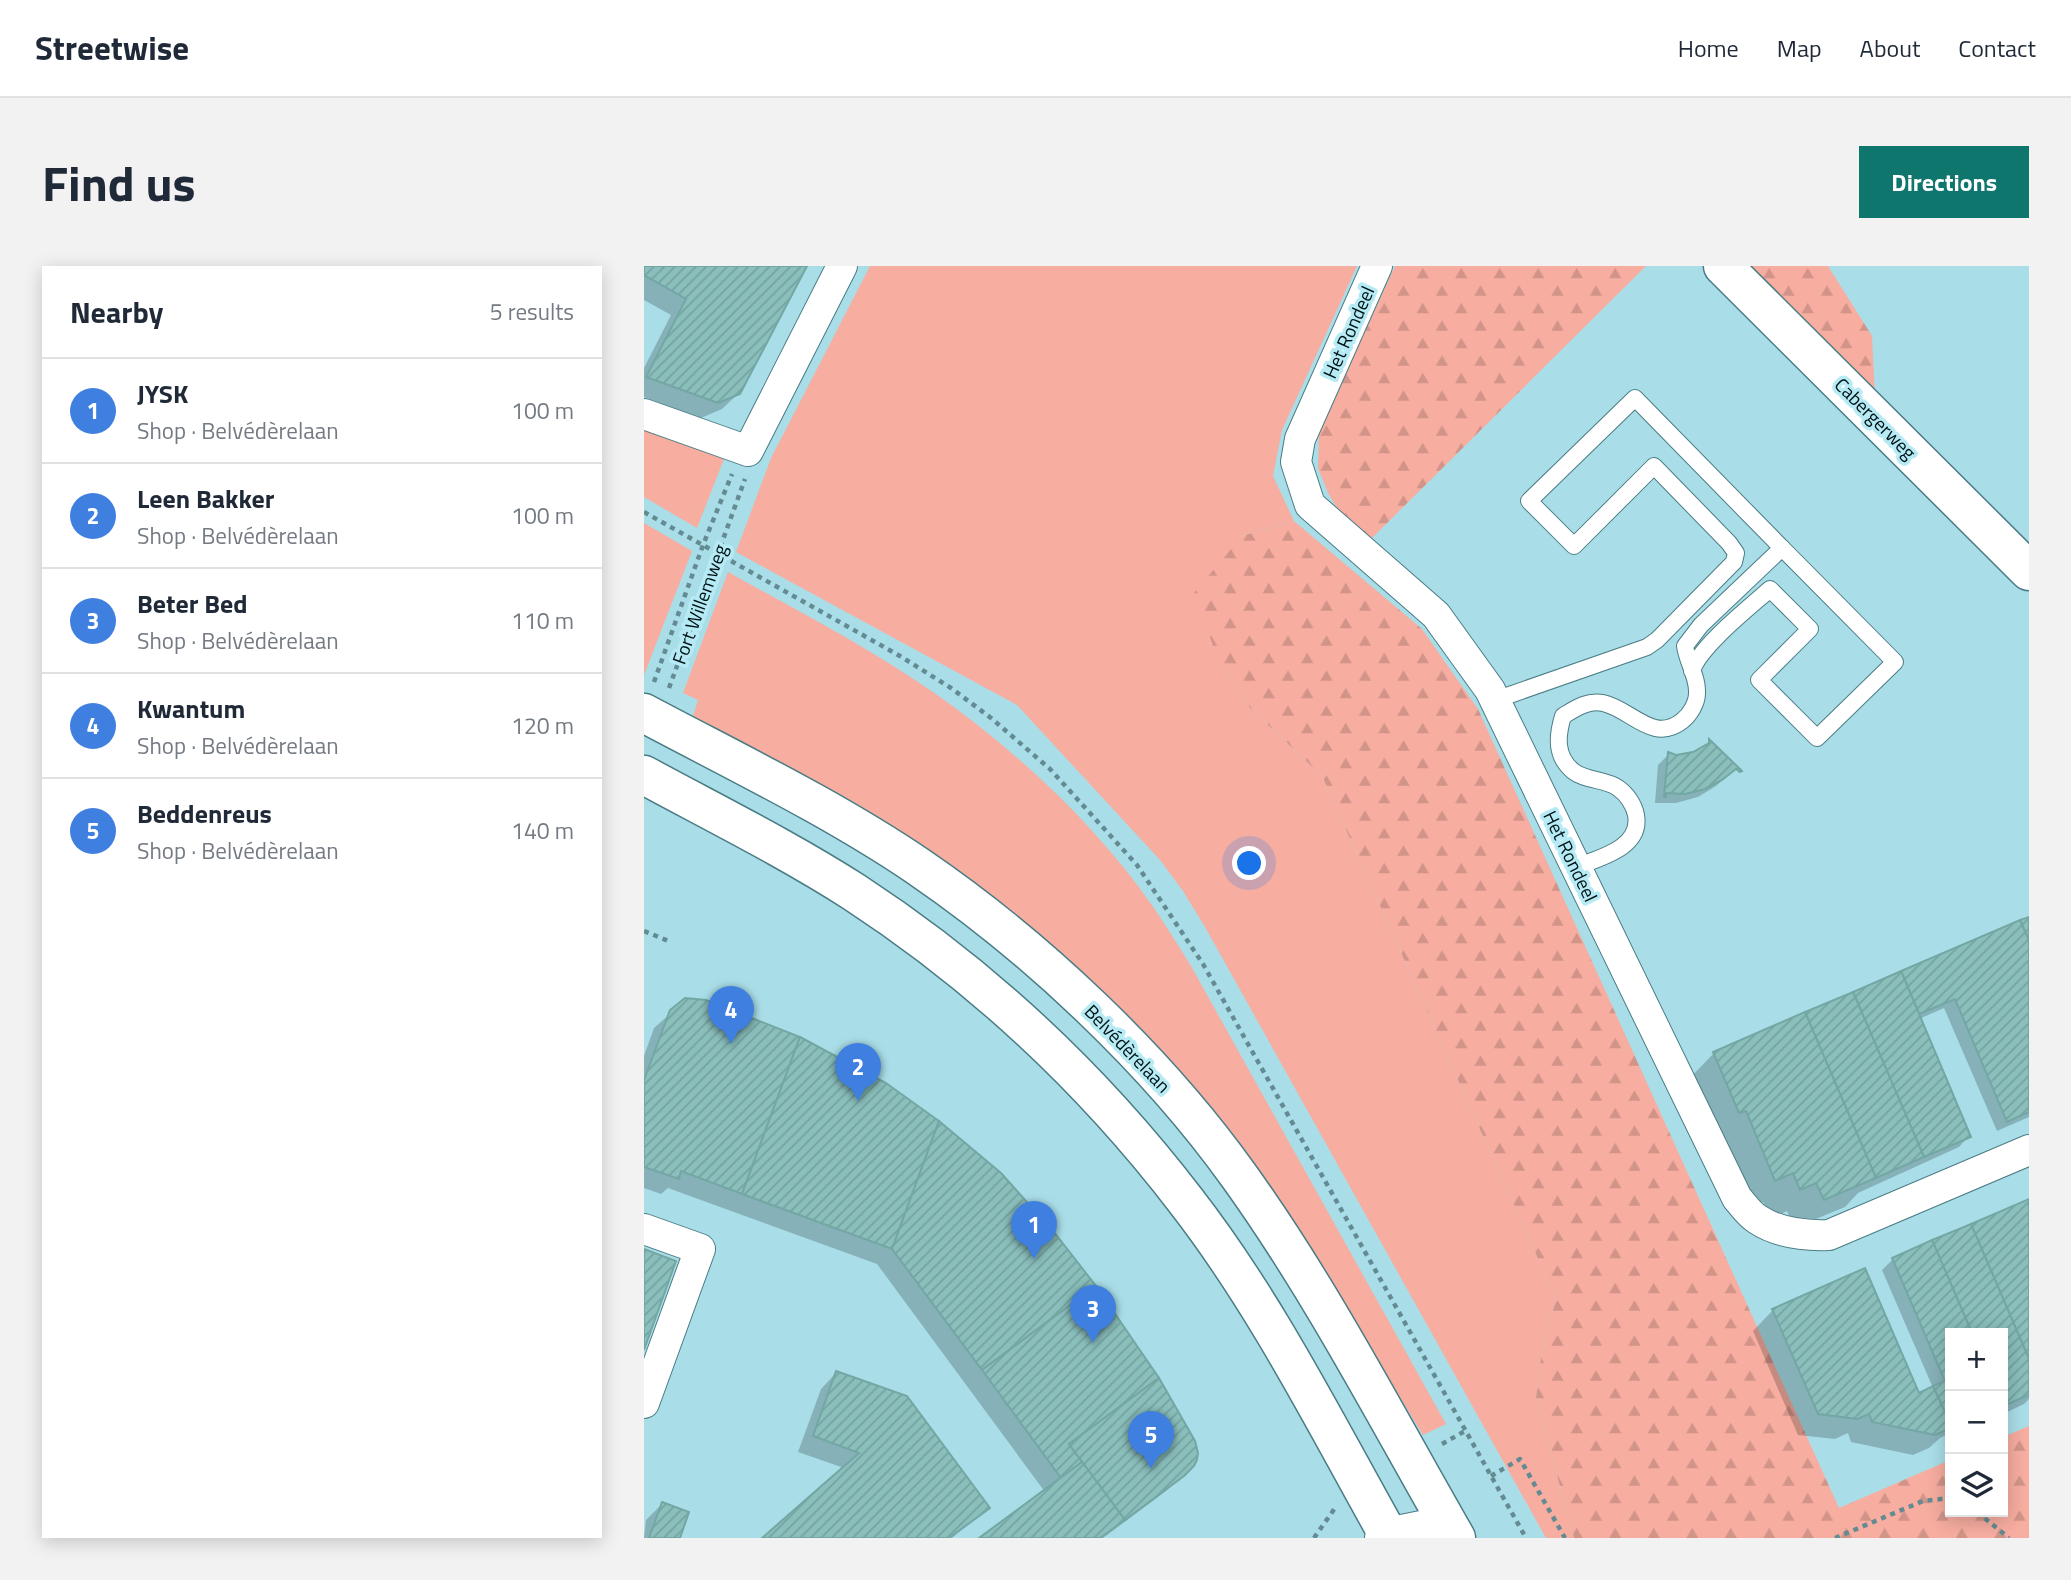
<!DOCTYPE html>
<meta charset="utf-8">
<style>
:root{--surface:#fff;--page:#f2f2f3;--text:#1f2937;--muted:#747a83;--line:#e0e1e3;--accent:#0f766e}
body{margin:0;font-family:"Titillium Web",sans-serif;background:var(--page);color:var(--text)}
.controls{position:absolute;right:21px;bottom:21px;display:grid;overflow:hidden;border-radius:0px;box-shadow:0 4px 18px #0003}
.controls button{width:63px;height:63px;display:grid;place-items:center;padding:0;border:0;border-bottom:2px solid var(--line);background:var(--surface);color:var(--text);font:35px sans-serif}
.you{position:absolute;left:606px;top:598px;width:24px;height:24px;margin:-18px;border:5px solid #fff;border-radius:50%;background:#1a73e8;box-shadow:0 0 0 10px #1a73e833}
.badge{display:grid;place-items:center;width:46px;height:46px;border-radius:50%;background:var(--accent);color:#fff;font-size:23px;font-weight:700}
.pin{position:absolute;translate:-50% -58px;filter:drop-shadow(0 2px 4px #0008)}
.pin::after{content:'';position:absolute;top:37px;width:24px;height:21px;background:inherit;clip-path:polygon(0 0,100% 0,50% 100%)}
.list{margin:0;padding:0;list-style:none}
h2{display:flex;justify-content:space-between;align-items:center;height:91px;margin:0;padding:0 28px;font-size:30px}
h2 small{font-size:23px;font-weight:400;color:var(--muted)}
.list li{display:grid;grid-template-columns:46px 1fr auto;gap:21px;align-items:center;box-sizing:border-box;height:105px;padding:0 28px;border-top:2px solid var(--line)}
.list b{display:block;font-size:26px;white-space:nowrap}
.list p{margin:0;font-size:23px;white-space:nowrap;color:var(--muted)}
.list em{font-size:23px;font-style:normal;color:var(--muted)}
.icon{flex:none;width:38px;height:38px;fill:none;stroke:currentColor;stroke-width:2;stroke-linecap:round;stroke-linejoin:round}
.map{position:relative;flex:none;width:1385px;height:1272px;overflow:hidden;border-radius:0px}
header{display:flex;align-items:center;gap:42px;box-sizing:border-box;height:98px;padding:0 35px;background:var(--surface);border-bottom:2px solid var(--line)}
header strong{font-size:33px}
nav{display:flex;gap:38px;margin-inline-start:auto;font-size:24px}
.intro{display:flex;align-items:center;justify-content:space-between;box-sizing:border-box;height:168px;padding:0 42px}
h1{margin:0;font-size:49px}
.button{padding:18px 32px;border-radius:0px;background:var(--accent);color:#fff;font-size:24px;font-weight:700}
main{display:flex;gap:42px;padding:0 42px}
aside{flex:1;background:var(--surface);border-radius:0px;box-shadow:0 4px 18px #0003}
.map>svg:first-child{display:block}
.green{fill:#f7ada0}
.forest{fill:url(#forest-firs)}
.shadow{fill:#0003}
.building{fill:url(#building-hatch);stroke:#73a7a4;stroke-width:2}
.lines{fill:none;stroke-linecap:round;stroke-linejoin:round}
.lane-casing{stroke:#4a7c85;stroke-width:18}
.street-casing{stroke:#4a7c85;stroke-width:32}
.secondary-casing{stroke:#4a7c85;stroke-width:41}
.path{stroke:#648b92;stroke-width:4.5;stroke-dasharray:5 5;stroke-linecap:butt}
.lane{stroke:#fff;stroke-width:16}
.street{stroke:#fff;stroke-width:30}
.secondary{stroke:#fff;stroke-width:38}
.labels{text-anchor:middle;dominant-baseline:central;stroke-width:7;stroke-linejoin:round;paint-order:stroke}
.street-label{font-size:19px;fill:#001215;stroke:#b6ebf5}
</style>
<header>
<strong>Streetwise</strong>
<nav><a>Home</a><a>Map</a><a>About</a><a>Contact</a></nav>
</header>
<div class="intro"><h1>Find us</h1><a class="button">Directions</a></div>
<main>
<aside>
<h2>Nearby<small>5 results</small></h2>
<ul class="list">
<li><span class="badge" style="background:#3f7fe0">1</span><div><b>JYSK</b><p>Shop · Belvédèrelaan</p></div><em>100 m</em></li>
<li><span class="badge" style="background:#3f7fe0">2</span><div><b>Leen Bakker</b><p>Shop · Belvédèrelaan</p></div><em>100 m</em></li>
<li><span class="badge" style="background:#3f7fe0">3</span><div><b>Beter Bed</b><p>Shop · Belvédèrelaan</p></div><em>110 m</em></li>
<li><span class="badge" style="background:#3f7fe0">4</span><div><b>Kwantum</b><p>Shop · Belvédèrelaan</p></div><em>120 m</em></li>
<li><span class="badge" style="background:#3f7fe0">5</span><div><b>Beddenreus</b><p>Shop · Belvédèrelaan</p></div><em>140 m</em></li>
</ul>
</aside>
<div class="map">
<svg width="1385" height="1272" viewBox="0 0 1385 1272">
<defs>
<pattern id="forest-firs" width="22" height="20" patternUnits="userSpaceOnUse" patternTransform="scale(1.75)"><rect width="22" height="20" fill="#f7ada0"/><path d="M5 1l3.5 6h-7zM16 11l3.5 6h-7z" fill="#d29489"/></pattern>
<pattern id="building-hatch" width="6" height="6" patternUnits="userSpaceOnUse" patternTransform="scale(1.75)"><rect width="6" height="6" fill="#8abfbc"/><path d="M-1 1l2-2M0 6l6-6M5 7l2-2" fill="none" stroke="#75a3a1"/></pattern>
</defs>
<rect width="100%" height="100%" fill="#a9dee8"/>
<g class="green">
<path d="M226 0H713L638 164 629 210 650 255 598 270 576 399 604 440 678 510 912 1033 898 1084 892 1132 930 1272H902L561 661 539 625 516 594 373 439 92 286 127 192Z"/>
<path d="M0 163 80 193 53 262 0 231Z"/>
<path d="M0 257 48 285 0 409Z"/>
<path d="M84 306C152 344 222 380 286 424 371 483 451 557 510 642 523 661 535 681 547 700L802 1158 779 1169 675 1000 554 833 48 453 54 434 39 427Z"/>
</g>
<g class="forest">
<path d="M751 0H1002L725 275 696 247 684 227 674 202 675 165Z"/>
<path d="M1099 0H1184L1228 70 1231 131Z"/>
<path d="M650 255 778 363 834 443 1195 1242 1306 1194V1246H1359V1171L1385 1160V1272H930L892 1132 898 1084 912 1033 678 510 604 440 576 399 550 327 598 270Z"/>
</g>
<g class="shadow">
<path d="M0 0H161L95 127 78 143 57 152 0 131V102L27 49 0 34Z"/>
<path d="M1066 476 1084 509 1072 520 1054 531 1032 537H1011L1014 499 1024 489 1028 491 1044 489 1058 484Z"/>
<path d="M1385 652V851L1353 865 1300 742 1275 753 1325 870 1315 881 1214 927 1201 941 1150 962 1143 945 1127 953 1119 936 1102 943 1041 817 1070 787Z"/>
<path d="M55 733 106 751 548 1199 522 1225 459 1272H338L401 1226 233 998 24 922 17 928 0 922V790L10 762 42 734Z"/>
<path d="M1385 935V1133L1380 1138 1359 1148V1067H1306V1167L1296 1172 1285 1182 1269 1189 1207 1176 1204 1167 1191 1173 1154 1169 1109 1065 1129 1044 1274 1129 1289 1122 1238 1004 1249 993Z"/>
<path d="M192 1107 344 1241 308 1272H121L200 1202 154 1186 177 1123Z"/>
<path d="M18 1238 34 1272H0L2 1254Z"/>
</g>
<g class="building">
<path d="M0 0H163L96 128 74 137 2 111 42 33 0 9Z"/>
<path d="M1065 473 1098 505 1096 506 1092 503 1078 514 1061 523 1041 528 1022 527V531H1020L1024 486 1032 489 1049 486 1065 477Z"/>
<path d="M1385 651V675L1376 654Z"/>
<path d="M1376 654 1385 675V846L1363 856 1311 733 1275 748 1257 705Z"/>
<path d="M1257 705 1327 871 1280 891 1209 726Z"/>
<path d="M1209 726 1280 891 1232 912 1161 746Z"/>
<path d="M41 732 62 734 156 771 98 928 37 905 35 913 0 901V814L26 744Z"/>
<path d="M1161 746 1232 912 1180 934 1172 917 1156 924 1149 907 1131 915 1102 845 1095 847 1069 786Z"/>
<path d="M156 771 242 817 295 855 248 983 98 928Z"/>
<path d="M295 855 357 907 413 970 452 1020 338 1104 248 983Z"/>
<path d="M1385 933V1093L1327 958Z"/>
<path d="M1327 958 1385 1093V1129L1359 1140V1067H1328L1288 974Z"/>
<path d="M1288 974 1328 1067H1306V1157L1289 1120 1301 1115 1248 992Z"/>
<path d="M0 983 32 995 0 1084Z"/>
<path d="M1221 1002 1275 1127 1289 1120 1306 1157V1162L1291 1169 1228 1156 1225 1148 1213 1153 1174 1148 1128 1043Z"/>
<path d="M452 1020 515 1112 425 1178 438 1196 417 1212 338 1104Z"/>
<path d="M192 1105 263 1130 346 1242 305 1272H118L215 1187 169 1170Z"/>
<path d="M515 1112 551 1175 554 1187 553 1194 550 1200 540 1210 481 1254 425 1178Z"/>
<path d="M438 1196 481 1254 456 1272H335Z"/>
<path d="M18 1236 45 1246 36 1272H5Z"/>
</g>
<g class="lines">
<g class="lane-casing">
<g id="lane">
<path d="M1048 405C1055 381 1106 341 1126 323L1166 363 1115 414 1173 472 1251 396 1138 282"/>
<path d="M851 434 1003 381 1013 374 1090 296 1092 287 1085 277 1010 200 930 280 885 235 991 132 1138 282 1057 359 1041 380C1043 396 1054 411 1053 427 1053 437 1046 449 1038 455 1009 478 987 443 959 437 944 434 932 442 919 450 913 470 911 490 929 505 941 515 962 513 974 522 983 528 990 539 992 549 998 582 955 592 932 601"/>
</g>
</g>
<g class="street-casing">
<g id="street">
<path d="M733 0 656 173 652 196 666 239 792 349 846 424 1093 932C1099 939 1105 948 1113 953 1134 967 1160 970 1185 969L1385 884"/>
<path d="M0 148 104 185 198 0"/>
<path d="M0 963 56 983 0 1137"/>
<path d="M736 1272 743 1267 802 1255"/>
</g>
</g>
<g class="secondary-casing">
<g id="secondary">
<path d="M1079 0 1385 305"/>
<path d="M0 447C92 496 188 542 275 601 392 681 512 794 595 910 677 1024 742 1150 812 1272"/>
<path d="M0 509C70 547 143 583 210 626 337 709 450 815 542 935 622 1038 682 1158 746 1272"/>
</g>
</g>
<g class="path">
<path d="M0 246 256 390 307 422 347 452 406 503 493 599 559 698 882 1272"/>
<path d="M10 416 59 279 88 208"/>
<path d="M25 422 101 213"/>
<path d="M0 665 27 676"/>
<path d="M798 1178 821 1165"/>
<path d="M847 1210 876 1193 921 1272"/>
<path d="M1333 1246 1365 1272"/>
<path d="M670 1272 691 1242"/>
<path d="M1191 1272 1279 1235 1306 1232"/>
</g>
<use href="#lane" class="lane"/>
<use href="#street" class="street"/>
<use href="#secondary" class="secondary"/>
</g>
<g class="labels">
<g class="street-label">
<text transform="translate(704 66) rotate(-66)">Het Rondeel</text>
<text transform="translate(1232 152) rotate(45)">Cabergerweg</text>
<text transform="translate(55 338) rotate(-70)">Fort Willemweg</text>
<text transform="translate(927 590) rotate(64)">Het Rondeel</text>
<text transform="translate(484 782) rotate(46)">Belvédèrelaan</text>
</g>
</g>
</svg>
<div class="controls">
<button>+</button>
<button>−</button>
<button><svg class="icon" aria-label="layers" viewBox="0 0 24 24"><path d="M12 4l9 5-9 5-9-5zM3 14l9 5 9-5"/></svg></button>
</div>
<div class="you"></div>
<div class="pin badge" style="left:390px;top:993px;background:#3f7fe0">1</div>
<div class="pin badge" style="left:214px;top:835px;background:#3f7fe0">2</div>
<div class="pin badge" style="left:449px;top:1077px;background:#3f7fe0">3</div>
<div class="pin badge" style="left:87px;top:778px;background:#3f7fe0">4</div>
<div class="pin badge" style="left:507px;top:1203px;background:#3f7fe0">5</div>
</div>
</main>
